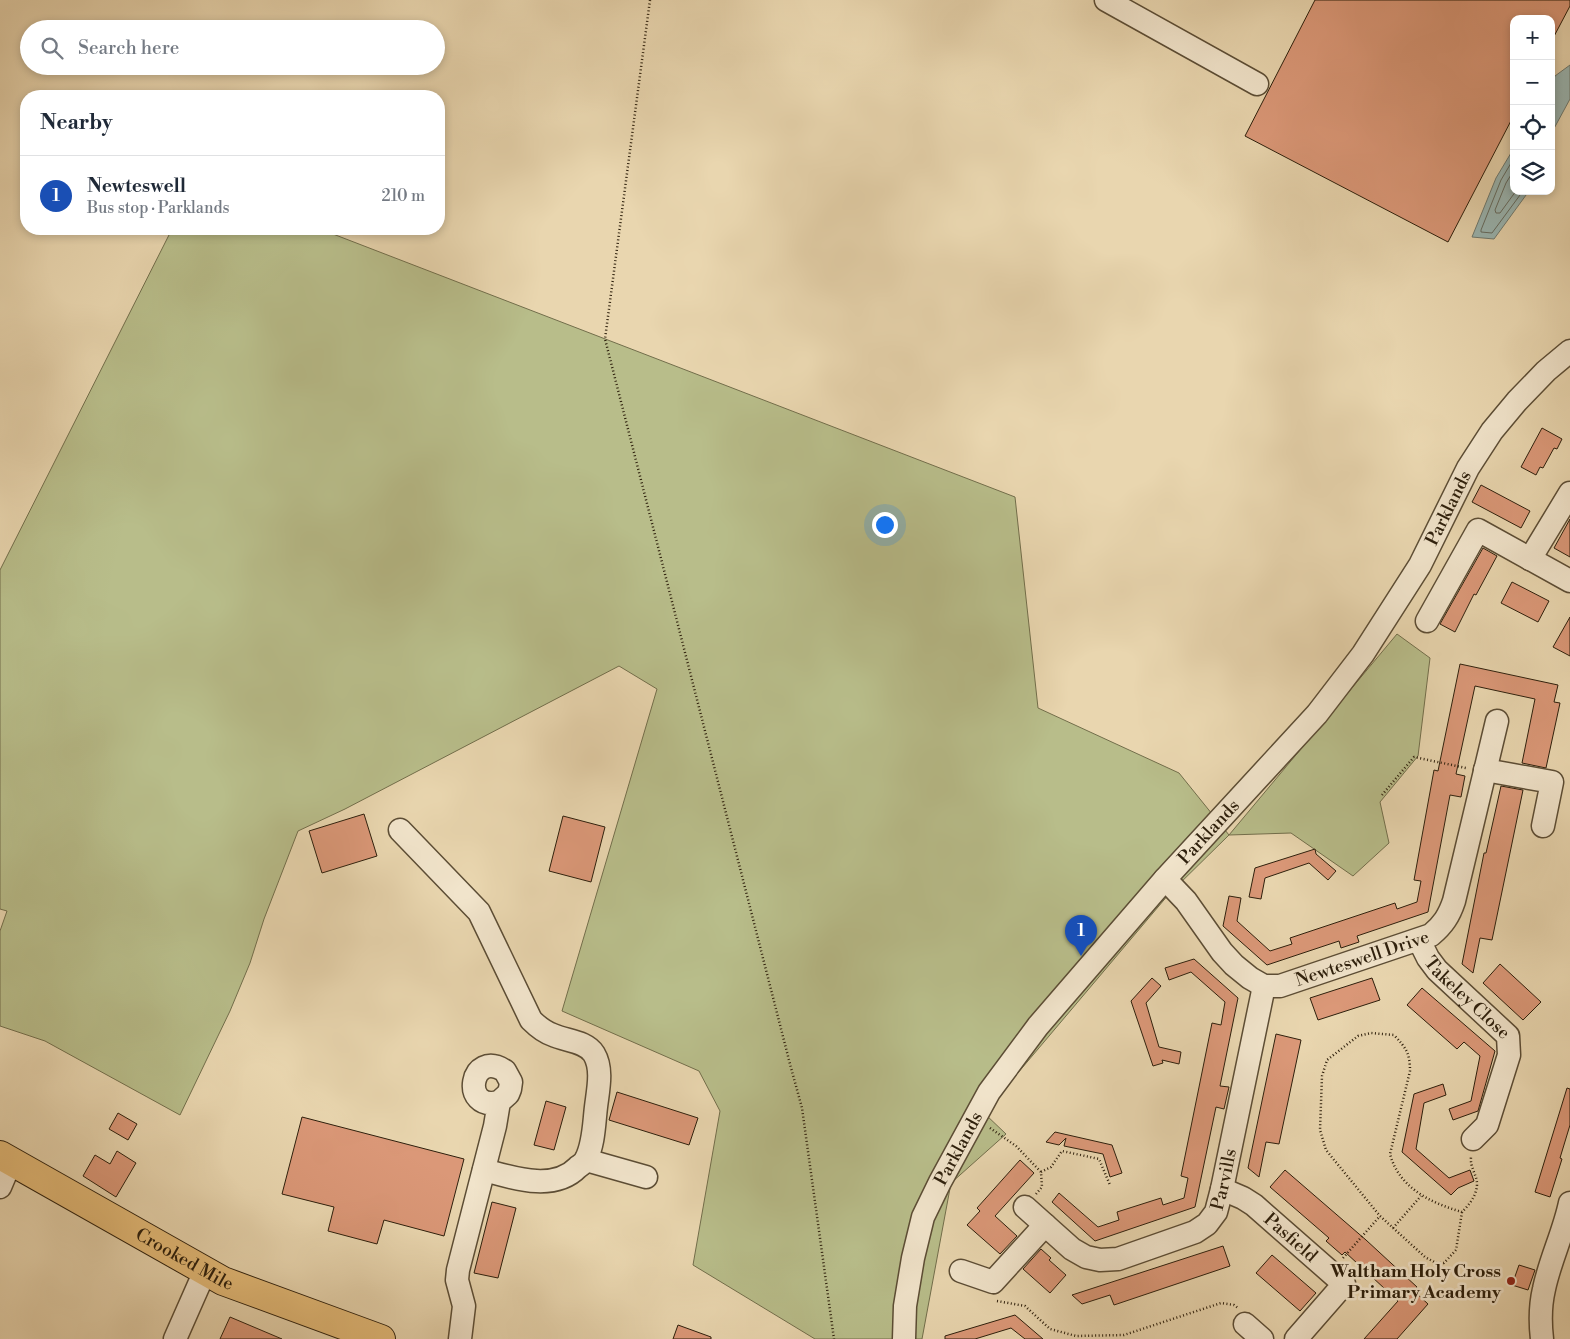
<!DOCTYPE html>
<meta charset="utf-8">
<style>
:root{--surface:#fff;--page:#f6f6f7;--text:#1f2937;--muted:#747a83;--line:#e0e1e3;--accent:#ea580c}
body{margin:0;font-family:"Libre Bodoni",serif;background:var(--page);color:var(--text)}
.controls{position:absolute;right:15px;top:15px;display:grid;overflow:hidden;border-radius:10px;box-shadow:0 2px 8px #0003}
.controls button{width:45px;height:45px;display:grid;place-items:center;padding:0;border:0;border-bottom:1px solid var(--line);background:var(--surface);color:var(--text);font:25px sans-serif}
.you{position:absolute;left:884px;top:524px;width:18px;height:18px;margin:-12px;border:4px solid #fff;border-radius:50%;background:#1a73e8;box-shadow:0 0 0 8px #1a73e833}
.badge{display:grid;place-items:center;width:32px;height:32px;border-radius:50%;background:var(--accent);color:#fff;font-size:16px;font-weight:700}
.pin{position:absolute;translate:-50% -41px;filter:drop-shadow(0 1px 2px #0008)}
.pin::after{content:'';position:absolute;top:26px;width:18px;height:15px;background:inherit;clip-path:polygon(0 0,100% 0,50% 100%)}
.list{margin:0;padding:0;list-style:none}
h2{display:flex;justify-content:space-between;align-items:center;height:65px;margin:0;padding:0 20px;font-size:21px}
h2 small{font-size:16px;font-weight:400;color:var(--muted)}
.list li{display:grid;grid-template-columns:32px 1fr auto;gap:15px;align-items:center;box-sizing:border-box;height:80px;padding:0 20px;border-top:1px solid var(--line)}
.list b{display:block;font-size:19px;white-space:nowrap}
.list p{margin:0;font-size:16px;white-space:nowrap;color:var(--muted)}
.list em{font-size:16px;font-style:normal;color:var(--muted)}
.icon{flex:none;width:28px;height:28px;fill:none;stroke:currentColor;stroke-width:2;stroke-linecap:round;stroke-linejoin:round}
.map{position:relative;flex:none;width:1570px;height:1339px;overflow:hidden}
.search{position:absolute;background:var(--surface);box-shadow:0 2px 8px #0003;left:20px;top:20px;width:425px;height:55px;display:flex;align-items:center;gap:12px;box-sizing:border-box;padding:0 18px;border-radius:28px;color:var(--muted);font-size:19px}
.panel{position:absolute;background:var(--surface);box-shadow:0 2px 8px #0003;left:20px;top:90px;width:425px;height:145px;border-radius:20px}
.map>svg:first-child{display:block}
.green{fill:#b8bd8a;stroke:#726e4b}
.water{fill:#9ab7b4;stroke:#6e7a71}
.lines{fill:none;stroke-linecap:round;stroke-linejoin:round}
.shore{stroke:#646b60;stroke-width:1}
.building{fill:#db9878;stroke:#2d1f0c}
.minor-casing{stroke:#5c4d35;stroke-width:25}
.major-casing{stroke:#2d1f0c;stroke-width:30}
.path{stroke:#2d1f0c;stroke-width:2.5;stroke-dasharray:1 2.5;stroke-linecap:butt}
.minor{stroke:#f1e4cb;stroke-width:22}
.major{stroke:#e4bb78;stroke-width:28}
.poi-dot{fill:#8f2418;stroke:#f1e4cb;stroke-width:2}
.labels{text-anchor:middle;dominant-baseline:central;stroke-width:5;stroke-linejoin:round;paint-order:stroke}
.street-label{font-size:18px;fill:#2d1f0c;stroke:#f1e4cb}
.poi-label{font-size:18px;font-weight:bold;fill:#2d1f0c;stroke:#f1e4cb;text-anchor:end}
</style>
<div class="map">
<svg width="1570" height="1339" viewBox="0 0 1570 1339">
<rect width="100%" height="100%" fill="#e9d6af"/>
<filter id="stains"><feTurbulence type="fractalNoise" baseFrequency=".004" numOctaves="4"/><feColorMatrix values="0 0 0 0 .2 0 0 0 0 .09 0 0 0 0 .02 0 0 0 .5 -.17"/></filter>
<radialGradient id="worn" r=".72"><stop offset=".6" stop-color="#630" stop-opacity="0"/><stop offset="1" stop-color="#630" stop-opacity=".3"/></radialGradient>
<path class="green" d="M172 229H320L1015 497 1038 708 1179 773 1229 835 1397 634 1430 658 1418 756 1380 802 1389 843 1353 876 1291 833 1229 835 1169 894 984 1113 1006 1134 951 1183 922 1339H815L693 1265 720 1111 699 1071 562 1011 657 689 619 666 345 809 298 831 264 919 250 963 230 1011 180 1115 45 1041 0 1026V931L7 911 0 909V570Z"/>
<g class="water">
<path d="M1570 65V99L1551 134V83L1555 76Z"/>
<path d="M1514 148V191H1529L1494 239 1472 237 1496 178Z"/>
</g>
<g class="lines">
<g class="shore">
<path d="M1514 158 1501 180 1481 230V232L1492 233 1523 191"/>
<path d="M1514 170 1506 183 1495 210 1496 213H1500L1516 191"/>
</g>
</g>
<g class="building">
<path d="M1315 0H1570V6L1551 42V19H1514V115L1448 242 1245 136Z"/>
<path d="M1542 428 1562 439 1557 449 1554 448 1543 468 1540 467 1536 475 1521 467Z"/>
<path d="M1481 485 1530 511 1521 528 1472 502Z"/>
<path d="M1570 519V557L1554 548Z"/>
<path d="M1483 548 1497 556 1476 595 1474 594 1455 632 1440 624Z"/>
<path d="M1512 582 1549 601 1538 622 1501 603Z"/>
<path d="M1570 617V656L1553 647Z"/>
<path d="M1460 664 1558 685 1554 702 1560 703 1546 768 1522 763 1535 699 1475 686 1456 774 1465 776 1461 797 1450 795 1428 912 1357 936 1359 942 1341 948 1339 941 1267 965 1223 926 1229 896 1241 898 1237 921 1270 951 1292 944 1290 938 1395 903 1397 909 1417 902 1421 881 1414 880 1434 770 1438 771Z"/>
<path d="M1501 786 1523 790 1492 940 1480 938 1473 973 1462 964 1484 853H1486Z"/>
<path d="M364 814 377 856 322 873 309 831Z"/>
<path d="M563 816 605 827 591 882 549 871Z"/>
<path d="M1315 849 1316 854 1336 871 1328 880 1309 863 1265 878 1261 899 1249 897 1255 868Z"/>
<path d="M1194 959 1238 998 1220 1086 1229 1087 1224 1109 1216 1107 1195 1207 1095 1241 1052 1202 1059 1193 1098 1227 1119 1220 1117 1212 1161 1198 1163 1205 1184 1198 1188 1178 1181 1176 1212 1023 1221 1025 1225 1002 1191 972 1169 980 1165 968Z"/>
<path d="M1500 964 1541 1002 1523 1020 1483 983Z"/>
<path d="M1152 978 1161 986 1146 1003 1159 1047 1181 1052 1179 1064 1162 1060 1163 1063 1153 1066 1131 1001Z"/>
<path d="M1372 978 1380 1000 1318 1020 1310 998Z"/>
<path d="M1422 988 1495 1051 1478 1111 1453 1120 1449 1109 1471 1101 1480 1056 1464 1042 1457 1049 1407 1005Z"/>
<path d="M1276 1034 1301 1040 1279 1144 1266 1142 1259 1177 1248 1168Z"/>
<path d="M1443 1084 1446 1095 1424 1103 1416 1149 1449 1178 1470 1170 1474 1181 1458 1188 1451 1195 1402 1152 1414 1094Z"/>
<path d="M1567 1088 1570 1089V1125L1560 1158 1562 1159 1550 1197 1535 1192Z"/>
<path d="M617 1092 698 1118 689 1145 609 1120Z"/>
<path d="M546 1101 566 1107 554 1150 534 1145Z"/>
<path d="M118 1113 137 1124 128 1140 109 1129Z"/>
<path d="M302 1117 464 1159 444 1236 384 1220 377 1244 328 1231 334 1207 282 1194Z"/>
<path d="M1055 1132 1112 1145 1122 1173 1110 1177 1103 1154 1064 1146 1066 1138 1059 1145 1046 1142Z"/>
<path d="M117 1151 136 1163 116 1197 83 1176 95 1155 110 1164Z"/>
<path d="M1020 1160 1034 1173 995 1216 1017 1236 1000 1254 967 1225 980 1211 977 1208Z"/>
<path d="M1285 1170 1366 1240 1417 1287 1414 1291 1428 1304 1397 1339H1364L1398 1301 1345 1252 1342 1255 1326 1241 1329 1238 1270 1187Z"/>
<path d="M492 1202 516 1208 498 1278 474 1273Z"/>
<path d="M1223 1246 1230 1266 1114 1305 1110 1295 1082 1304 1072 1295Z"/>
<path d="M1041 1249 1051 1258 1049 1260 1066 1275 1050 1293 1023 1269Z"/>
<path d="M1272 1255 1316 1293 1300 1311 1256 1273Z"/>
<path d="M1519 1265 1535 1270 1528 1290 1512 1285Z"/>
<path d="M1015 1315 1043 1339H1025L1011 1328 975 1339H945V1336Z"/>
<path d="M230 1317 282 1339H220Z"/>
<path d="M678 1325 711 1337V1339H673Z"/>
</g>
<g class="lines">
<g class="minor-casing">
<g id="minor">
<path d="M1106 0 1257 84"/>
<path d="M1530 559 1570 493"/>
<path d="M1427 621 1478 530 1570 581"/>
<path d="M1485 770 1552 782 1543 826"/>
<path d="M400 830 479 912 531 1020C538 1027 544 1032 553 1035 566 1041 586 1041 594 1054 603 1069 598 1090 596 1107 594 1123 594 1144 586 1159 585 1162 581 1165 578 1167 554 1192 513 1178 484 1170"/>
<path id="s1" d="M1165 879 1186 901 1222 952 1234 965 1250 978 1264 986H1280L1431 935C1443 925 1449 916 1454 901L1497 721"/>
<path id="s2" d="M1419 940 1428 958 1437 970 1508 1036 1509 1055 1487 1125 1473 1139"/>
<path d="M586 1160 646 1177"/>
<path d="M0 1187 11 1161"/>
<path id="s3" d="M1222 1189 1243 1198 1254 1205 1344 1284 1296 1339"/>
<path id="s4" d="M1025 1207 1072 1249 1086 1257 1100 1260 1118 1259 1195 1232 1207 1224 1216 1212 1222 1189 1264 986"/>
<path d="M961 1271 993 1282 1045 1225"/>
<path d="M1245 1324 1262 1339"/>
<path d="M175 1339 205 1271"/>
<path d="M460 1339 464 1306 457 1280 458 1270 495 1126 499 1102 508 1094 510 1089 511 1082 505 1071C470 1048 460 1112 499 1102"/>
<path id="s5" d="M904 1339 905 1306 913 1258 923 1217 940 1182 989 1092 1038 1026 1165 879 1317 714 1363 654 1420 565 1468 468 1492 431 1517 401 1546 371 1570 351"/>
<path d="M1542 1339C1540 1322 1540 1306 1544 1289 1550 1260 1564 1232 1570 1203"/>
</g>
</g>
<g class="major-casing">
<g id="major">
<path id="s6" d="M0 1155 223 1281 381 1339"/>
</g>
</g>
<g class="path">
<path d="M650 0 605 339 790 1064 802 1108 834 1339"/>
<path d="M1382 795 1414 757 1466 768"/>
<path d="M990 1128 1016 1146 1041 1172 1042 1187 1036 1194"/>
<path d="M1041 1172 1051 1167 1062 1151 1099 1159 1110 1185"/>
<path d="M1462 1212 1456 1250 1444 1263H1436L1425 1257 1380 1216 1326 1150 1320 1130 1322 1076 1327 1060 1358 1036 1371 1033 1394 1035C1406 1048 1410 1053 1410 1071L1390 1154C1399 1188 1431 1203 1462 1212 1469 1205 1477 1195 1477 1184 1477 1175 1470 1168 1471 1157"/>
<path d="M1393 1228 1421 1196"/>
<path d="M1343 1258 1380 1216"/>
<path d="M997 1301 1025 1306 1050 1329 1076 1336 1124 1335 1221 1303 1234 1305 1238 1308"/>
</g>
<use href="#minor" class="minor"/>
<use href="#major" class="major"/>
</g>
<circle class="poi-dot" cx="1511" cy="1281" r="5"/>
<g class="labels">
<g class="street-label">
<text stroke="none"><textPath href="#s5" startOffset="1011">Parklands</textPath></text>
<text stroke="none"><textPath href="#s5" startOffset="606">Parklands</textPath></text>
<text stroke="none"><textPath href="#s1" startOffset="250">Newteswell Drive</textPath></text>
<text stroke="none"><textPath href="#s2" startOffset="76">Takeley Close</textPath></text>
<text stroke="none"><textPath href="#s5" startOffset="201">Parklands</textPath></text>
<text stroke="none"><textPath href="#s4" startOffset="256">Parvills</textPath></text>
<text stroke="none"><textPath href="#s3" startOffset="85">Pasfield</textPath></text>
<text stroke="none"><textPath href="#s6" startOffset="212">Crooked Mile</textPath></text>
</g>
<g class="poi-label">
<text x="1501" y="1271">Waltham Holy Cross<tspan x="1501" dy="21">Primary Academy</tspan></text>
</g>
</g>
<rect width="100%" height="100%" filter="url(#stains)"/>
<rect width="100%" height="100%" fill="url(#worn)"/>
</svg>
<div class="controls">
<button>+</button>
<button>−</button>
<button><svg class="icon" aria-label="locate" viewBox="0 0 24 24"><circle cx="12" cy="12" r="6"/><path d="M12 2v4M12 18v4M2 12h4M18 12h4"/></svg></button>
<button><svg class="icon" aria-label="layers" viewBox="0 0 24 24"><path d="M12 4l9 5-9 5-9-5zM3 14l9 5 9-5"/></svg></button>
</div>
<div class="you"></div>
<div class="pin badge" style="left:1081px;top:956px;background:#1a4fb4">1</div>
<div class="search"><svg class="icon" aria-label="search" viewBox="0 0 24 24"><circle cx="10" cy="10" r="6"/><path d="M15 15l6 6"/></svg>Search here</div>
<section class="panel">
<h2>Nearby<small></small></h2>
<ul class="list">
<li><span class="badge" style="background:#1a4fb4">1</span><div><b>Newteswell</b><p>Bus stop · Parklands</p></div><em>210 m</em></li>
</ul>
</section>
</div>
